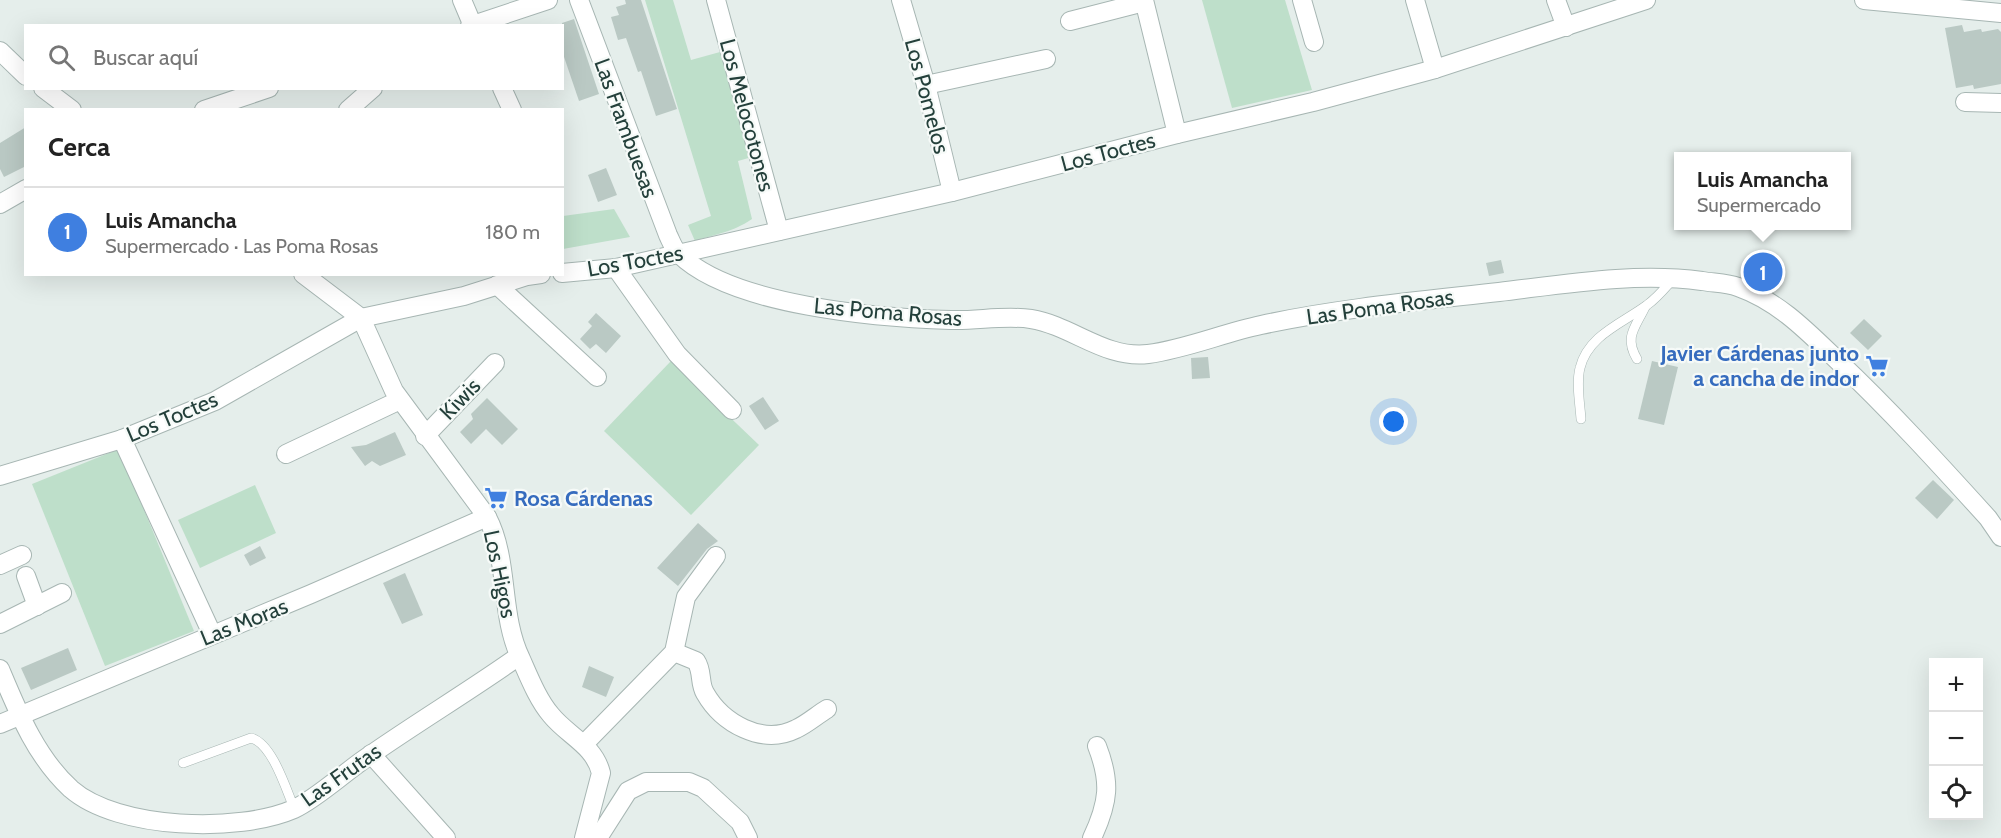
<!DOCTYPE html>
<html lang="es">
<meta charset="utf-8">
<style>
:root{--surface:#fff;--page:#f2f2f2;--text:#222;--muted:#767676;--line:#e0e0e0;--accent:#db2777}
body{margin:0;font-family:Cabin,sans-serif;background:var(--page);color:var(--text)}
.controls{position:absolute;right:18px;bottom:18px;display:grid;overflow:hidden;border-radius:0px;box-shadow:0 6px 24px #0002}
.controls button{width:54px;height:54px;display:grid;place-items:center;padding:0;border:0;border-bottom:2px solid var(--line);background:var(--surface);color:var(--text);font:30px sans-serif}
.you{position:absolute;left:1394px;top:422px;width:21px;height:21px;margin:-15px;border:4px solid #fff;border-radius:50%;background:#1a73e8;box-shadow:0 0 0 9px #1a73e833}
.badge{display:grid;place-items:center;width:39px;height:39px;border-radius:50%;background:var(--accent);color:#fff;font-size:20px;font-weight:700}
.pin{position:absolute;translate:-50% -50%;border:3px solid #fff;box-shadow:0 2px 6px #0006}
.popup{position:absolute;left:1674px;top:152px;width:177px;height:78px;box-sizing:border-box;display:grid;place-content:center;border-radius:0px;background:var(--surface);filter:drop-shadow(0 2px 4px #0005);font-size:20px;white-space:nowrap;color:var(--muted)}
.popup b{font-size:22px;color:var(--text)}
.popup::after{content:'';position:absolute;left:50%;top:100%;margin-left:-12px;border:12px solid transparent;border-top-color:var(--surface)}
.list{margin:0;padding:0;list-style:none}
h2{display:flex;justify-content:space-between;align-items:center;height:78px;margin:0;padding:0 24px;font-size:26px}
h2 small{font-size:20px;font-weight:400;color:var(--muted)}
.list li{display:grid;grid-template-columns:39px 1fr auto;gap:18px;align-items:center;box-sizing:border-box;height:90px;padding:0 24px;border-top:2px solid var(--line)}
.list b{display:block;font-size:22px;white-space:nowrap}
.list p{margin:0;font-size:20px;white-space:nowrap;color:var(--muted)}
.list em{font-size:20px;font-style:normal;color:var(--muted)}
.icon{flex:none;width:33px;height:33px;fill:none;stroke:currentColor;stroke-width:2;stroke-linecap:round;stroke-linejoin:round}
.map{position:relative;flex:none;width:2001px;height:838px;overflow:hidden}
.search{position:absolute;background:var(--surface);box-shadow:0 6px 24px #0002;left:24px;top:24px;width:540px;height:66px;display:flex;align-items:center;gap:15px;box-sizing:border-box;padding:0 21px;border-radius:0px;color:var(--muted);font-size:22px}
.panel{position:absolute;background:var(--surface);box-shadow:0 6px 24px #0002;left:24px;top:108px;width:540px;height:168px;border-radius:0px}
.map>svg:first-child{display:block}
.green{fill:#bedfca}
.building{fill:#bac9c4}
.lines{fill:none;stroke-linecap:round;stroke-linejoin:round}
.service-casing{stroke:#a7b6b3;stroke-width:10}
.minor-casing{stroke:#a7b6b3;stroke-width:20}
.service{stroke:#fff;stroke-width:9}
.minor{stroke:#fff;stroke-width:18}
.labels{text-anchor:middle;dominant-baseline:central;stroke-width:4.5;stroke-linejoin:round;paint-order:stroke}
.street-label{font-size:22px;fill:#24403b;stroke:#f6faf8}
.shop-label{font-size:22px;font-weight:bold;fill:#366cbe;stroke:#f6faf8;text-anchor:end}
</style>
<div class="map">
<svg width="2001" height="838" viewBox="0 0 2001 838">
<rect width="100%" height="100%" fill="#e5eeeb"/>
<g class="green">
<path d="M645 0H673L691 60 720 52 752 157 738 161 752 219C731 233 718 233 695 241L688 225 711 216Z"/>
<path d="M1202 0H1285L1312 90 1232 108Z"/>
<path d="M614 209 630 237 563 249V216Z"/>
<path d="M671 361 759 445 691 515 604 431Z"/>
<path d="M119 449 194 631 105 666 32 484Z"/>
<path d="M255 485 276 533 200 568 178 520Z"/>
</g>
<g class="building">
<path d="M625 0H641L677 109 656 116 641 71 638 72 626 38 618 40 611 17 619 15 616 7 626 4Z"/>
<path d="M574 19 599 94 579 101 562 51V23Z"/>
<path d="M1962 25 1964 32 1981 29 1982 32 1998 29 2001 32V84L1974 89 1973 85 1956 88 1945 28Z"/>
<path d="M26 127V166L4 177 0 169V143Z"/>
<path d="M606 168 617 195 598 202 588 175Z"/>
<path d="M1501 260 1504 273 1489 276 1486 263Z"/>
<path d="M596 313 621 336 606 353 596 344 590 349 580 339 592 326 588 322Z"/>
<path d="M1864 319 1882 336 1868 350 1850 333Z"/>
<path d="M1208 357 1210 378 1192 379 1191 358Z"/>
<path d="M1652 361 1678 367 1664 425 1638 419Z"/>
<path d="M763 397 779 421 765 430 749 406Z"/>
<path d="M487 398 518 429 502 445 486 429 471 444 460 432 473 419 471 414Z"/>
<path d="M395 432 406 455 380 466 372 461 365 466 351 447 366 445Z"/>
<path d="M1933 480 1954 500 1937 519 1915 498Z"/>
<path d="M698 523 718 541 707 549 678 586 657 568Z"/>
<path d="M260 546 266 558 250 566 244 555Z"/>
<path d="M405 573 423 615 402 624 383 583Z"/>
<path d="M68 648 77 670 31 690 21 668Z"/>
<path d="M589 666 614 677 606 697 582 687Z"/>
</g>
<g class="lines">
<g class="service-casing">
<g id="service">
<path d="M1637 359C1624 337 1635 328 1645 307"/>
<path d="M1581 419C1580 404 1576 383 1580 368 1588 335 1623 323 1647 305 1657 298 1665 288 1673 279"/>
<path d="M183 763 251 738C272 743 286 789 294 808"/>
</g>
</g>
<g class="minor-casing">
<g id="minor">
<path d="M462 0 473 26"/>
<path d="M579 0 668 235C671 241 674 250 679 254 731 306 880 318 951 320 977 321 1005 315 1031 319 1073 326 1104 359 1148 354 1186 349 1223 333 1261 325 1339 308 1419 301 1499 292 1566 284 1635 272 1702 281 1714 283 1727 283 1738 287 1778 301 1807 331 1837 360 1890 410 1939 464 1988 518L2001 537"/>
<path d="M716 0 779 231"/>
<path d="M901 0 926 85 952 192"/>
<path d="M1144 0 1177 134"/>
<path d="M1302 0 1314 42"/>
<path d="M1415 0 1435 69"/>
<path d="M1556 0 1566 27"/>
<path d="M1864 0 2001 13"/>
<path d="M1070 21 1144 2"/>
<path d="M470 26 548 0"/>
<path d="M0 51 26 76"/>
<path d="M926 85 1046 59"/>
<path d="M43 88 72 110"/>
<path d="M502 88 512 110"/>
<path d="M1965 102 2001 103"/>
<path d="M204 110 269 88"/>
<path d="M348 110 373 88"/>
<path d="M0 204 26 189"/>
<path d="M616 268 677 354 732 410"/>
<path d="M562 273 616 268 952 192 1177 134 1313 102 1435 69 1646 0"/>
<path d="M303 274 361 318 394 391 487 517C510 561 499 614 521 659 529 677 538 700 551 715 568 736 594 745 601 773L584 838"/>
<path d="M497 285 597 377"/>
<path d="M425 436 495 363"/>
<path d="M122 439 212 634"/>
<path d="M286 454 400 400"/>
<path d="M0 476 122 439 215 401 361 318 464 296 527 276 541 274"/>
<path d="M0 565 22 555"/>
<path d="M26 576 37 606"/>
<path d="M0 624 62 593"/>
<path d="M674 652 696 661C703 671 699 683 705 693 722 723 762 746 796 729 807 724 817 715 827 709"/>
<path d="M0 669C18 712 36 757 71 789 118 830 239 833 294 809 318 798 348 769 372 754 421 720 471 690 519 656"/>
<path d="M0 724 311 594 487 517"/>
<path d="M584 744 674 652 686 597 716 556"/>
<path d="M371 754 446 838"/>
<path d="M598 838 628 791 646 782H689L703 788 740 822 748 838"/>
<path d="M1092 838C1109 802 1111 782 1097 746"/>
</g>
</g>
<use href="#service" class="service"/>
<use href="#minor" class="minor"/>
</g>
<defs>
<g id="supermarket-bare" transform="scale(1.8)"><path d="M-6-5.5h2.5l.6 2H6L4.5 2H-2.5L-4.4-4H-6ZM-1.5 3.2a1.3 1.3 0 1 0 .1 0ZM3 3.2a1.3 1.3 0 1 0 .1 0Z" fill="#3f7fe0" stroke="#f6faf8" stroke-width="2.5" paint-order="stroke"/></g>
</defs>
<g fill-rule="evenodd">
<use href="#supermarket-bare" x="1877" y="366"/>
<use href="#supermarket-bare" x="496" y="498"/>
</g>
<g class="labels">
<g class="street-label">
<text transform="translate(927 96) rotate(75)">Los Pomelos</text>
<text transform="translate(747 115) rotate(75)">Los Melocotones</text>
<text transform="translate(626 128) rotate(70)">Las Frambuesas</text>
<text transform="translate(1108 152) rotate(-15)">Los Toctes</text>
<text transform="translate(635 261) rotate(-10)">Los Toctes</text>
<text transform="translate(1380 307) rotate(-8)">Las Poma Rosas</text>
<text transform="translate(888 312) rotate(5)">Las Poma Rosas</text>
<text transform="translate(460 399) rotate(-46)">Kiwis</text>
<text transform="translate(172 417) rotate(-23)">Los Toctes</text>
<text transform="translate(500 574) rotate(78)">Los Higos</text>
<text transform="translate(244 622) rotate(-22)">Las Moras</text>
<text transform="translate(341 775) rotate(-35)">Las Frutas</text>
</g>
<g class="shop-label">
<text x="1859" y="353">Javier Cárdenas junto<tspan x="1859" dy="25">a cancha de indor</tspan></text>
<text x="514" y="498" text-anchor="start">Rosa Cárdenas</text>
</g>
</g>
</svg>
<div class="controls">
<button>+</button>
<button>−</button>
<button><svg class="icon" aria-label="locate" viewBox="0 0 24 24"><circle cx="12" cy="12" r="6"/><path d="M12 2v4M12 18v4M2 12h4M18 12h4"/></svg></button>
</div>
<div class="you"></div>
<div class="pin badge" style="left:1763px;top:272px;background:#3f7fe0">1</div>
<div class="popup"><b>Luis Amancha</b>Supermercado</div>
<div class="search"><svg class="icon" aria-label="search" viewBox="0 0 24 24"><circle cx="10" cy="10" r="6"/><path d="M15 15l6 6"/></svg>Buscar aquí</div>
<section class="panel">
<h2>Cerca<small></small></h2>
<ul class="list">
<li><span class="badge" style="background:#3f7fe0">1</span><div><b>Luis Amancha</b><p>Supermercado · Las Poma Rosas</p></div><em>180 m</em></li>
</ul>
</section>
</div>
